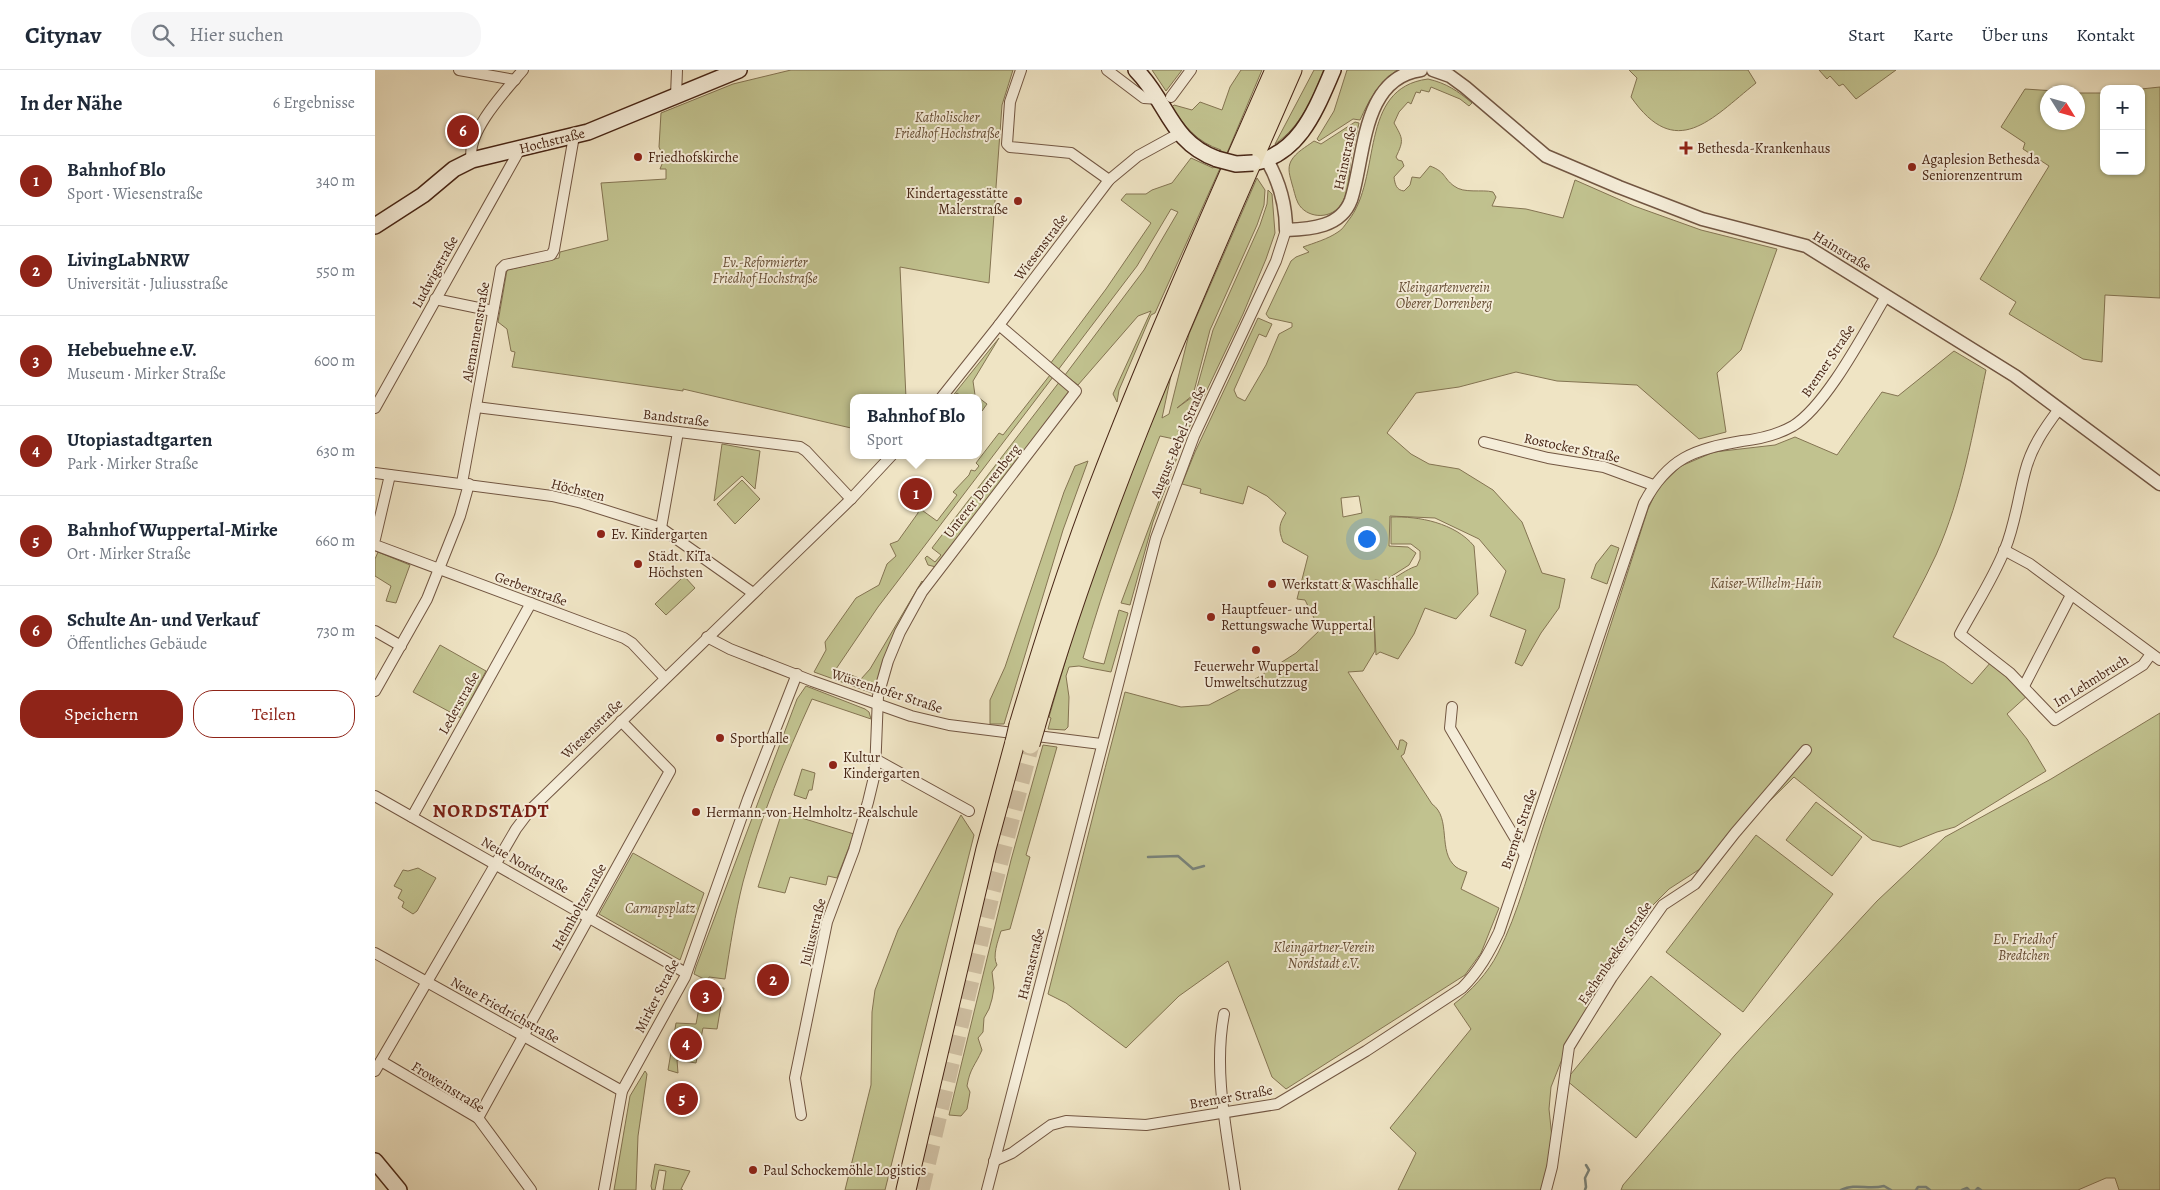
<!DOCTYPE html>
<html lang="de">
<meta charset="utf-8">
<style>
:root{--surface:#fff;--page:#f6f6f7;--text:#1f2937;--muted:#747a83;--line:#e0e1e3;--accent:#8f2418}
body{margin:0;font-family:Alegreya,serif;background:var(--page);color:var(--text)}
.controls{position:absolute;right:15px;top:15px;display:grid;overflow:hidden;border-radius:10px;box-shadow:0 1px 4px #0004}
.controls button{width:45px;height:45px;display:grid;place-items:center;padding:0;border:0;border-bottom:1px solid var(--line);background:var(--surface);color:var(--text);font:25px sans-serif}
.compass{position:absolute;left:1665px;top:15px;width:45px;height:45px;border-radius:50%;background:var(--surface);box-shadow:0 1px 4px #0004;rotate:127deg}
.you{position:absolute;left:991px;top:468px;width:18px;height:18px;margin:-12px;border:4px solid #fff;border-radius:50%;background:#1a73e8;box-shadow:0 0 0 8px #1a73e833}
.badge{display:grid;place-items:center;width:32px;height:32px;border-radius:50%;background:var(--accent);color:#fff;font-size:16px;font-weight:700}
.pin{position:absolute;translate:-50% -50%;border:2px solid #fff;box-shadow:0 1px 5px #0006}
.popup{position:absolute;left:475px;top:324px;width:132px;height:65px;box-sizing:border-box;display:grid;place-content:center;border-radius:10px;background:var(--surface);filter:drop-shadow(0 1px 4px #0005);font-size:16px;white-space:nowrap;color:var(--muted)}
.popup b{font-size:19px;color:var(--text)}
.popup::after{content:'';position:absolute;left:50%;top:100%;margin-left:-10px;border:10px solid transparent;border-top-color:var(--surface)}
.list{margin:0;padding:0;list-style:none}
h2{display:flex;justify-content:space-between;align-items:center;height:65px;margin:0;padding:0 20px;font-size:21px}
h2 small{font-size:16px;font-weight:400;color:var(--muted)}
.list li{display:grid;grid-template-columns:32px 1fr auto;gap:15px;align-items:center;box-sizing:border-box;height:90px;padding:0 20px;border-top:1px solid var(--line)}
.list b{display:block;font-size:19px;white-space:nowrap}
.list p{margin:0;font-size:16px;white-space:nowrap;color:var(--muted)}
.list em{font-size:16px;font-style:normal;color:var(--muted)}
.actions{display:flex;gap:10px;padding:15px 20px}
.actions a{flex:1;padding:11px 0;border:1px solid var(--accent);border-radius:20px;text-align:center;font-size:18px;color:var(--accent)}
.actions .main{background:var(--accent);color:#fff}
.icon{flex:none;width:28px;height:28px;fill:none;stroke:currentColor;stroke-width:2;stroke-linecap:round;stroke-linejoin:round}
.map{position:relative;flex:none;width:1785px;height:1120px;overflow:hidden}
header{display:flex;align-items:center;gap:30px;box-sizing:border-box;height:70px;padding:0 25px;background:var(--surface);border-bottom:1px solid var(--line)}
header strong{font-size:24px}
nav{display:flex;gap:28px;margin-inline-start:auto;font-size:18px}
.search{width:350px;height:45px;background:var(--page);display:flex;align-items:center;gap:12px;box-sizing:border-box;padding:0 18px;border-radius:20px;color:var(--muted);font-size:19px}
main{display:flex}
aside{flex:1;background:var(--surface)}
.map>svg:first-child{display:block}
.green{fill:#c1c28f;stroke:#847452;fill-rule:evenodd}
.lines{fill:none;stroke-linecap:round;stroke-linejoin:round}
.stream{stroke:#798177;stroke-width:2.5}
.motorway-tunnel{stroke:#cebea1;stroke-width:19;stroke-dasharray:19 9;stroke-linecap:butt}
.minor-casing{stroke:#725642;stroke-width:12}
.tertiary-casing{stroke:#725642;stroke-width:15}
.secondary-casing{stroke:#482616;stroke-width:18}
.motorway-casing{stroke:#482616;stroke-width:21}
.minor{stroke:#f5edd9;stroke-width:10}
.tertiary{stroke:#f5edd9;stroke-width:12}
.secondary{stroke:#f5edd9;stroke-width:15}
.motorway{stroke:#efe4c4;stroke-width:19}
.secondary-bridge-casing{stroke:#482616;stroke-width:18;stroke-linecap:butt}
.motorway-bridge-casing{stroke:#482616;stroke-width:21;stroke-linecap:butt}
.secondary-bridge{stroke:#f5edd9;stroke-width:15}
.motorway-bridge{stroke:#efe4c4;stroke-width:19}
.poi-dot{fill:#8f2418;stroke:#f5edd9;stroke-width:2}
.labels{text-anchor:middle;dominant-baseline:central;stroke-width:4;stroke-linejoin:round;paint-order:stroke}
.park-label{font-size:14px;font-style:italic;fill:#664d34;stroke:#f5edd9}
.street-label{font-size:14px;fill:#482616;stroke:#f5edd9}
.poi-label{font-size:14px;fill:#482616;stroke:#f5edd9;text-anchor:start}
.district-label{font-size:19px;font-weight:bold;letter-spacing:1px;fill:#7a1f14;stroke:#f5edd9}
</style>
<header>
<strong>Citynav</strong>
<div class="search"><svg class="icon" aria-label="search" viewBox="0 0 24 24"><circle cx="10" cy="10" r="6"/><path d="M15 15l6 6"/></svg>Hier suchen</div>
<nav><a>Start</a><a>Karte</a><a>Über uns</a><a>Kontakt</a></nav>
</header>
<main>
<aside>
<h2>In der Nähe<small>6 Ergebnisse</small></h2>
<ul class="list">
<li><span class="badge">1</span><div><b>Bahnhof Blo</b><p>Sport · Wiesenstraße</p></div><em>340 m</em></li>
<li><span class="badge">2</span><div><b>LivingLabNRW</b><p>Universität · Juliusstraße</p></div><em>550 m</em></li>
<li><span class="badge">3</span><div><b>Hebebuehne e.V.</b><p>Museum · Mirker Straße</p></div><em>600 m</em></li>
<li><span class="badge">4</span><div><b>Utopiastadtgarten</b><p>Park · Mirker Straße</p></div><em>630 m</em></li>
<li><span class="badge">5</span><div><b>Bahnhof Wuppertal-Mirke</b><p>Ort · Mirker Straße</p></div><em>660 m</em></li>
<li><span class="badge">6</span><div><b>Schulte An- und Verkauf</b><p>Öffentliches Gebäude</p></div><em>730 m</em></li>
</ul>
<div class="actions"><a class="main">Speichern</a><a>Teilen</a></div>
</aside>
<div class="map">
<svg width="1785" height="1120" viewBox="0 0 1785 1120">
<rect width="100%" height="100%" fill="#efe4c4"/>
<filter id="stains"><feTurbulence type="fractalNoise" baseFrequency=".004" numOctaves="4"/><feColorMatrix values="0 0 0 0 .2 0 0 0 0 .09 0 0 0 0 .02 0 0 0 .5 -.17"/></filter>
<radialGradient id="worn" r=".72"><stop offset=".6" stop-color="#630" stop-opacity="0"/><stop offset="1" stop-color="#630" stop-opacity=".3"/></radialGradient>
<g class="green">
<path d="M416 0H638L627 35 614 213 525 197 531 328H478V358H476L308 319V321L137 297 140 282 136 281 132 259 123 252 132 200 184 188 185 182 233 170 226 113 291 109V99H285L289 89 284 77 286 43 358 14Z"/>
<path d="M777 0H807L791 21Z"/>
<path d="M866 0H887L855 76 780 243 776 245 744 320 742 332 738 324 776 241 763 246 703 315 690 305 769 200 803 142 796 139 762 196 683 300 675 294 731 219 776 153 746 130 751 124H771L777 120 797 113 816 88 838 98 846 80C822 72 810 57 797 37L799 35 817 40 825 32 847 40 855 17Z"/>
<path d="M939 0H949C937 29 926 56 900 74Z"/>
<path d="M972 0H1022C1003 13 994 30 985 50L978 49 944 71 942 69 959 41Z"/>
<path d="M1254 0H1373L1381 13C1336 49 1301 92 1256 27L1262 8Z"/>
<path d="M1444 0H1521L1481 29 1468 14 1464 16 1455 6 1452 9Z"/>
<path d="M1053 9C1071 13 1083 21 1097 33L1094 36 1085 29 1056 17 1054 22 1046 20 1045 23 1041 22 1036 34 1033 32 1024 42 1019 53C1028 69 1029 70 1021 87L1023 90 1027 91 1029 96 1019 107C1020 114 1021 120 1029 121L1035 115 1037 107 1045 108 1055 96C1071 102 1068 108 1079 116 1089 124 1107 119 1118 122L1121 127 1117 136 1151 139 1188 148 1200 110 1259 136 1326 160 1402 179 1366 280 1342 303 1351 362 1324 369 1262 315 1182 311 1141 302 1084 317 1041 323 1012 363 1036 384 1054 394 1084 399 1118 420 1147 452 1167 503 1190 509 1184 538 1166 563 1147 596 1140 593 1151 560 1115 546 1131 501 1104 469 1060 448 1015 446 1014 476 1033 477 1041 483 1034 495 1009 511 1000 510 995 514C1012 518 1027 500 1042 496L1045 489V481L1036 474H1016V447C1044 446 1080 453 1099 476L1103 524 1081 549 1050 538 1039 564 1023 589 1005 582 1001 585 999 546 1000 581 988 601 973 602 1023 680 1025 670H1028L1032 673 1029 684 1026 686 1057 734C1077 748 1062 782 1081 797 1084 799 1088 801 1092 802L1086 819 1124 838 1106 883 1090 905 911 1019 897 1007 853 891 804 926 751 978 691 933 673 924C699 823 723 723 750 622L806 637 834 635 863 620 921 583 945 560 930 530 922 529 933 486 908 472C903 459 904 454 911 443L892 426 873 416 868 434 825 423 826 419 807 414 820 382 883 248 897 254 891 267 884 264 859 320 862 327 870 331 891 295 904 264 917 257V253L894 248 891 244 916 191 921 187 934 182 928 177C939 173 953 169 963 162 967 160 970 155 973 151 1008 108 982 18 1053 9ZM984 426 987 443 968 447 966 428Z"/>
<path d="M1785 17V228L1730 225 1727 292 1708 289 1634 244 1641 232 1605 209 1674 96 1648 79 1650 73 1626 57 1650 19 1695 22H1672V52H1702L1703 23H1729V101H1766V19Z"/>
<path d="M980 52 984 53C982 63 979 73 977 83 973 100 976 122 965 136 954 150 931 148 923 133 920 127 919 120 917 114 915 106 912 99 916 91 921 82 931 77 939 71L946 74Z"/>
<path d="M882 108 890 120 889 135 882 155 835 260 818 325 802 338 820 325 838 260 885 155 892 134 893 120 897 124 900 163 891 189 868 244 812 362 805 358 803 362 810 366 778 452 755 535 746 533 805 374 799 371V369L785 366C756 439 730 512 708 588L715 591 729 594 744 540 753 543 736 602 704 596 694 597 691 606 694 627 693 657 690 660 673 659 676 648 674 647 705 541 738 449 797 301 787 348 794 344 814 264Z"/>
<path d="M624 268 598 311 600 325 612 334 607 341 604 339V328H589L582 323 576 328Z"/>
<path d="M1579 281 1611 300C1598 362 1587 427 1561 485 1548 513 1533 540 1518 567L1569 593 1597 614 1616 592 1653 625 1632 644 1652 669 1671 701 1580 757 1562 762 1525 777 1497 770 1419 707 1328 797 1294 819 1276 837 1245 888 1222 942 1193 974 1176 1017 1174 1039 1177 1068 1168 1120H1023L1041 1083 1015 1058 1096 959 1079 934C1096 921 1113 903 1123 883 1143 844 1157 790 1171 748 1207 645 1240 542 1273 439L1283 418 1306 396 1339 382 1400 375 1420 367 1462 385 1507 322 1523 326Z"/>
<path d="M675 305 678 307 503 537 461 599 486 609 495 599 547 511 549 513 514 582 497 623 439 602 451 580 450 572 481 528 504 515 512 494 521 486 515 474 523 471 543 443 544 438 562 451 582 425 578 422 594 405 596 400 600 401 604 396 601 393 624 363 628 365Z"/>
<path d="M685 311 694 319V325L561 497 553 495 550 488 552 486 560 492 566 485 557 478Z"/>
<path d="M347 374 385 381 380 419 367 406 339 431Z"/>
<path d="M713 391 688 460 629 654H615V630L630 597 689 422 700 396Z"/>
<path d="M367 410 385 429 360 454 342 434Z"/>
<path d="M1236 475 1244 478 1232 514 1216 508 1221 494Z"/>
<path d="M3 482 35 495 21 533 11 531 16 516 0 506V489Z"/>
<path d="M309 506 320 518 291 545 280 534Z"/>
<path d="M65 575 111 601 86 648 38 622Z"/>
<path d="M431 616 490 639 494 642 496 649 437 629C410 688 385 748 368 812 360 844 355 877 350 909L334 907 333 912 343 918H349L342 959 328 958 321 993 302 990 303 1003 293 1000 301 953 321 954 324 938 335 941 337 935 332 934 336 917 331 916 333 911 319 904 321 897 422 629Z"/>
<path d="M1785 643V1120H1744L1740 1108H1731L1703 1120H1246L1248 1115 1360 985 1502 831 1570 767 1676 709Z"/>
<path d="M668 675 682 677 651 785 655 787 635 859 626 861C623 871 617 886 622 895L617 902 619 918 617 929 614 939 609 948 608 962 603 968 607 980C600 996 595 998 592 1016L595 1022 592 1039 586 1046 574 1045 636 790Z"/>
<path d="M427 699 440 703 437 720H434L431 729 419 725Z"/>
<path d="M1441 732 1487 767 1457 806 1411 770Z"/>
<path d="M407 742 479 764 462 808 453 806 451 815 415 807 410 823 383 817Z"/>
<path d="M586 745 599 765 510 1120H470L496 1015 497 942 500 920 523 860Z"/>
<path d="M1381 765 1458 824 1368 942 1291 882Z"/>
<path d="M258 783 329 823 305 890 224 844Z"/>
<path d="M43 798 61 808 42 841 38 844 27 837 29 832 23 828 27 820 19 816 28 800 33 801Z"/>
<path d="M1276 906 1346 964 1261 1068 1191 1010Z"/>
<path d="M270 1001 272 1004 263 1066 261 1120H239L255 1026Z"/>
<path d="M280 1094 315 1101 306 1119 308 1120H288L291 1101 284 1100 280 1120H277L276 1116Z"/>
</g>
<g class="lines">
<g class="stream">
<path d="M773 787 803 786 818 799 829 796"/>
<path d="M1210 1120 1211 1117 1210 1108 1214 1100 1211 1095"/>
<path d="M1466 1120C1481 1113 1493 1120 1509 1116L1516 1120"/>
<path d="M1541 1120 1543 1117H1551L1555 1120"/>
<path d="M1587 1120 1592 1118 1594 1120"/>
<path d="M1601 1120 1603 1118 1606 1120"/>
</g>
<path class="motorway-tunnel" d="M545 1120 616 822 655 674"/>
<g class="minor-casing">
<g id="minor">
<path d="M84 0 140 10"/>
<path d="M646 0 635 32 632 74 635 77 696 83 734 110"/>
<path d="M732 0 769 28 784 29"/>
<path d="M301 26 302 0"/>
<path d="M796 27 816 0"/>
<path d="M97 90C90 63 132 19 148 0"/>
<path d="M60 229 118 241"/>
<path d="M566 328 624 255 734 110 763 86 805 63"/>
<path d="M101 337 425 377 431 381 476 429"/>
<path d="M0 338 145 79"/>
<path d="M1684 339C1669 359 1656 378 1650 402 1643 428 1640 455 1630 479 1618 509 1600 536 1585 564L1635 603 1680 650 1768 595 1776 584"/>
<path d="M1109 372 1173 388 1229 397 1278 415"/>
<path d="M0 403 177 426 207 433 286 458 378 523"/>
<path d="M87 413 126 199 130 195 176 185 179 180 199 66"/>
<path d="M286 458 303 362"/>
<path d="M0 469 15 405"/>
<path d="M0 475 249 568 257 573 290 608"/>
<path d="M1629 480 1655 494 1785 590"/>
<path d="M0 561 26 576"/>
<path d="M332 567 355 579 437 611 536 646 574 655 726 674"/>
<path d="M1649 616 1696 525"/>
<path d="M0 621 52 529 85 446 94 414"/>
<path d="M1077 637 1075 658 1150 785"/>
<path d="M500 689 594 741"/>
<path d="M0 726 311 903"/>
<path d="M37 747 156 533"/>
<path d="M0 883 247 1021"/>
<path d="M849 944C838 1001 852 1063 860 1120"/>
<path d="M6 991 103 1048 156 1120"/>
<path d="M0 1001 141 759 156 739 476 429 517 385"/>
<path d="M426 1045 420 1008 452 852 479 780 493 732 500 703 503 626 513 591 525 562 547 522 701 321 624 255"/>
<path d="M103 1048 295 701 246 651"/>
<path d="M619 1091 637 1083 676 1055 691 1051 771 1055 902 1034 991 981 1087 918C1104 901 1114 883 1124 862L1269 433C1293 388 1319 379 1367 371 1385 369 1402 365 1418 356 1452 335 1490 261 1511 226"/>
<path d="M229 1120 247 1021 310 907 373 729 422 604"/>
<path d="M612 1120 781 468 819 366 901 191 911 160"/>
<path d="M1171 1120 1177 1097 1194 977 1237 907 1288 835 1320 814 1360 763 1431 680"/>
</g>
</g>
<g class="tertiary-casing">
<g id="tertiary">
<path d="M1058 0 1075 6 1090 17 1171 86 1244 117 1327 149 1431 176 1640 306 1785 414"/>
<path d="M892 90C905 113 911 134 911 160 936 159 966 157 976 130 990 88 986 8 1046 0"/>
</g>
</g>
<g class="secondary-casing">
<g id="secondary">
<path d="M761 0C793 32 795 72 842 89"/>
<path d="M878 93C925 84 941 39 958 0"/>
<path d="M0 156 48 125 79 99 97 90 213 62 364 0"/>
<path d="M0 1091 24 1120"/>
</g>
</g>
<g class="motorway-casing">
<g id="motorway">
<path d="M644 655C668 575 693 496 723 418 777 277 839 139 900 0"/>
<path d="M660 657C725 430 823 216 917 0"/>
<path d="M531 1120 611 779 640 672"/>
</g>
</g>
<use href="#minor" class="minor"/>
<use href="#tertiary" class="tertiary"/>
<use href="#secondary" class="secondary"/>
<use href="#motorway" class="motorway"/>
<g class="secondary-bridge-casing">
<path id="secondary-bridge" d="M842 89 861 94 878 93"/>
</g>
<g class="motorway-bridge-casing">
<g id="motorway-bridge">
<path d="M640 672 644 655"/>
<path d="M655 674 660 657"/>
</g>
</g>
<use href="#secondary-bridge" class="secondary-bridge"/>
<use href="#motorway-bridge" class="motorway-bridge"/>
</g>
<g class="poi-dot">
<path d="M1308.5 70.5h5v5h5v5h-5v5h-5v-5h-5v-5h5z"/>
<circle cx="263" cy="87" r="5"/>
<circle cx="1537" cy="97" r="5"/>
<circle cx="643" cy="131" r="5"/>
<circle cx="226" cy="464" r="5"/>
<circle cx="263" cy="494" r="5"/>
<circle cx="897" cy="514" r="5"/>
<circle cx="836" cy="547" r="5"/>
<circle cx="881" cy="580" r="5"/>
<circle cx="345" cy="668" r="5"/>
<circle cx="458" cy="695" r="5"/>
<circle cx="321" cy="742" r="5"/>
<circle cx="378" cy="1100" r="5"/>
</g>
<g class="labels">
<g class="park-label">
<text x="572" y="47">Katholischer<tspan x="572" dy="16">Friedhof Hochstraße</tspan></text>
<text x="390" y="192">Ev.-Reformierter<tspan x="390" dy="16">Friedhof Hochstraße</tspan></text>
<text x="1069" y="217">Kleingartenverein<tspan x="1069" dy="16">Oberer Dorrenberg</tspan></text>
<text x="1391" y="513">Kaiser-Wilhelm-Hain</text>
<text x="285" y="838">Carnapsplatz</text>
<text x="1649" y="869">Ev. Friedhof<tspan x="1649" dy="16">Bredtchen</tspan></text>
<text x="949" y="877">Kleingärtner-Verein<tspan x="949" dy="16">Nordstadt e.V.</tspan></text>
</g>
<g class="street-label">
<text transform="translate(177 71) rotate(-14)">Hochstraße</text>
<text transform="translate(970 88) rotate(-78)">Hainstraße</text>
<text transform="translate(666 177) rotate(-53)">Wiesenstraße</text>
<text transform="translate(1467 181) rotate(31)">Hainstraße</text>
<text transform="translate(60 202) rotate(-61)">Ludwigstraße</text>
<text transform="translate(101 262) rotate(-80)">Alemannenstraße</text>
<text transform="translate(1453 291) rotate(-56)">Bremer Straße</text>
<text transform="translate(301 348) rotate(7)">Bandstraße</text>
<text transform="translate(803 372) rotate(-67)">August-Bebel-Straße</text>
<text transform="translate(1197 378) rotate(12)">Rostocker Straße</text>
<text transform="translate(203 420) rotate(14)">Höchsten</text>
<text transform="translate(607 421) rotate(-52)">Unterer Dorrenberg</text>
<text transform="translate(156 519) rotate(20)">Gerberstraße</text>
<text transform="translate(1716 611) rotate(-32)">Im Lehmbruch</text>
<text transform="translate(512 621) rotate(18)">Wüstenhofer Straße</text>
<text transform="translate(84 633) rotate(-61)">Lederstraße</text>
<text transform="translate(217 659) rotate(-44)">Wiesenstraße</text>
<text transform="translate(1144 759) rotate(-71)">Bremer Straße</text>
<text transform="translate(150 795) rotate(30)">Neue Nordstraße</text>
<text transform="translate(204 837) rotate(-61)">Helmholtzstraße</text>
<text transform="translate(438 862) rotate(-76)">Juliusstraße</text>
<text transform="translate(1240 883) rotate(-56)">Eschenbeeker Straße</text>
<text transform="translate(656 894) rotate(-76)">Hansastraße</text>
<text transform="translate(282 926) rotate(-63)">Mirker Straße</text>
<text transform="translate(130 940) rotate(29)">Neue Friedrichstraße</text>
<text transform="translate(73 1017) rotate(32)">Froweinstraße</text>
<text transform="translate(856 1027) rotate(-10)">Bremer Straße</text>
</g>
<g class="poi-label">
<text x="1322" y="78">Bethesda-Krankenhaus</text>
<text x="273" y="87">Friedhofskirche</text>
<text x="1547" y="89">Agaplesion Bethesda<tspan x="1547" dy="16">Seniorenzentrum</tspan></text>
<text x="633" y="123" text-anchor="end">Kindertagesstätte<tspan x="633" dy="16">Malerstraße</tspan></text>
<text x="236" y="464">Ev. Kindergarten</text>
<text x="273" y="486">Städt. KiTa<tspan x="273" dy="16">Höchsten</tspan></text>
<text x="907" y="514">Werkstatt &amp; Waschhalle</text>
<text x="846" y="539">Hauptfeuer- und<tspan x="846" dy="16">Rettungswache Wuppertal</tspan></text>
<text x="881" y="596" text-anchor="middle">Feuerwehr Wuppertal<tspan x="881" dy="16">Umweltschutzzug</tspan></text>
<text x="355" y="668">Sporthalle</text>
<text x="468" y="687">Kultur<tspan x="468" dy="16">Kindergarten</tspan></text>
<text x="331" y="742">Hermann-von-Helmholtz-Realschule</text>
<text x="388" y="1100">Paul Schockemöhle Logistics</text>
</g>
<g class="district-label">
<text x="116" y="741">NORDSTADT</text>
</g>
</g>
<rect width="100%" height="100%" filter="url(#stains)"/>
<rect width="100%" height="100%" fill="url(#worn)"/>
</svg>
<div class="controls">
<button>+</button>
<button>−</button>
</div>
<svg class="compass" viewBox="-18 -18 36 36"><path d="M0-13l5 13h-10z" fill="#e53935"/><path d="M0 13l5-13h-10z" fill="#747a83"/></svg>
<div class="you"></div>
<div class="pin badge" style="left:541px;top:424px">1</div>
<div class="popup"><b>Bahnhof Blo</b>Sport</div>
<div class="pin badge" style="left:398px;top:910px">2</div>
<div class="pin badge" style="left:331px;top:926px">3</div>
<div class="pin badge" style="left:311px;top:974px">4</div>
<div class="pin badge" style="left:307px;top:1029px">5</div>
<div class="pin badge" style="left:88px;top:61px">6</div>
</div>
</main>
